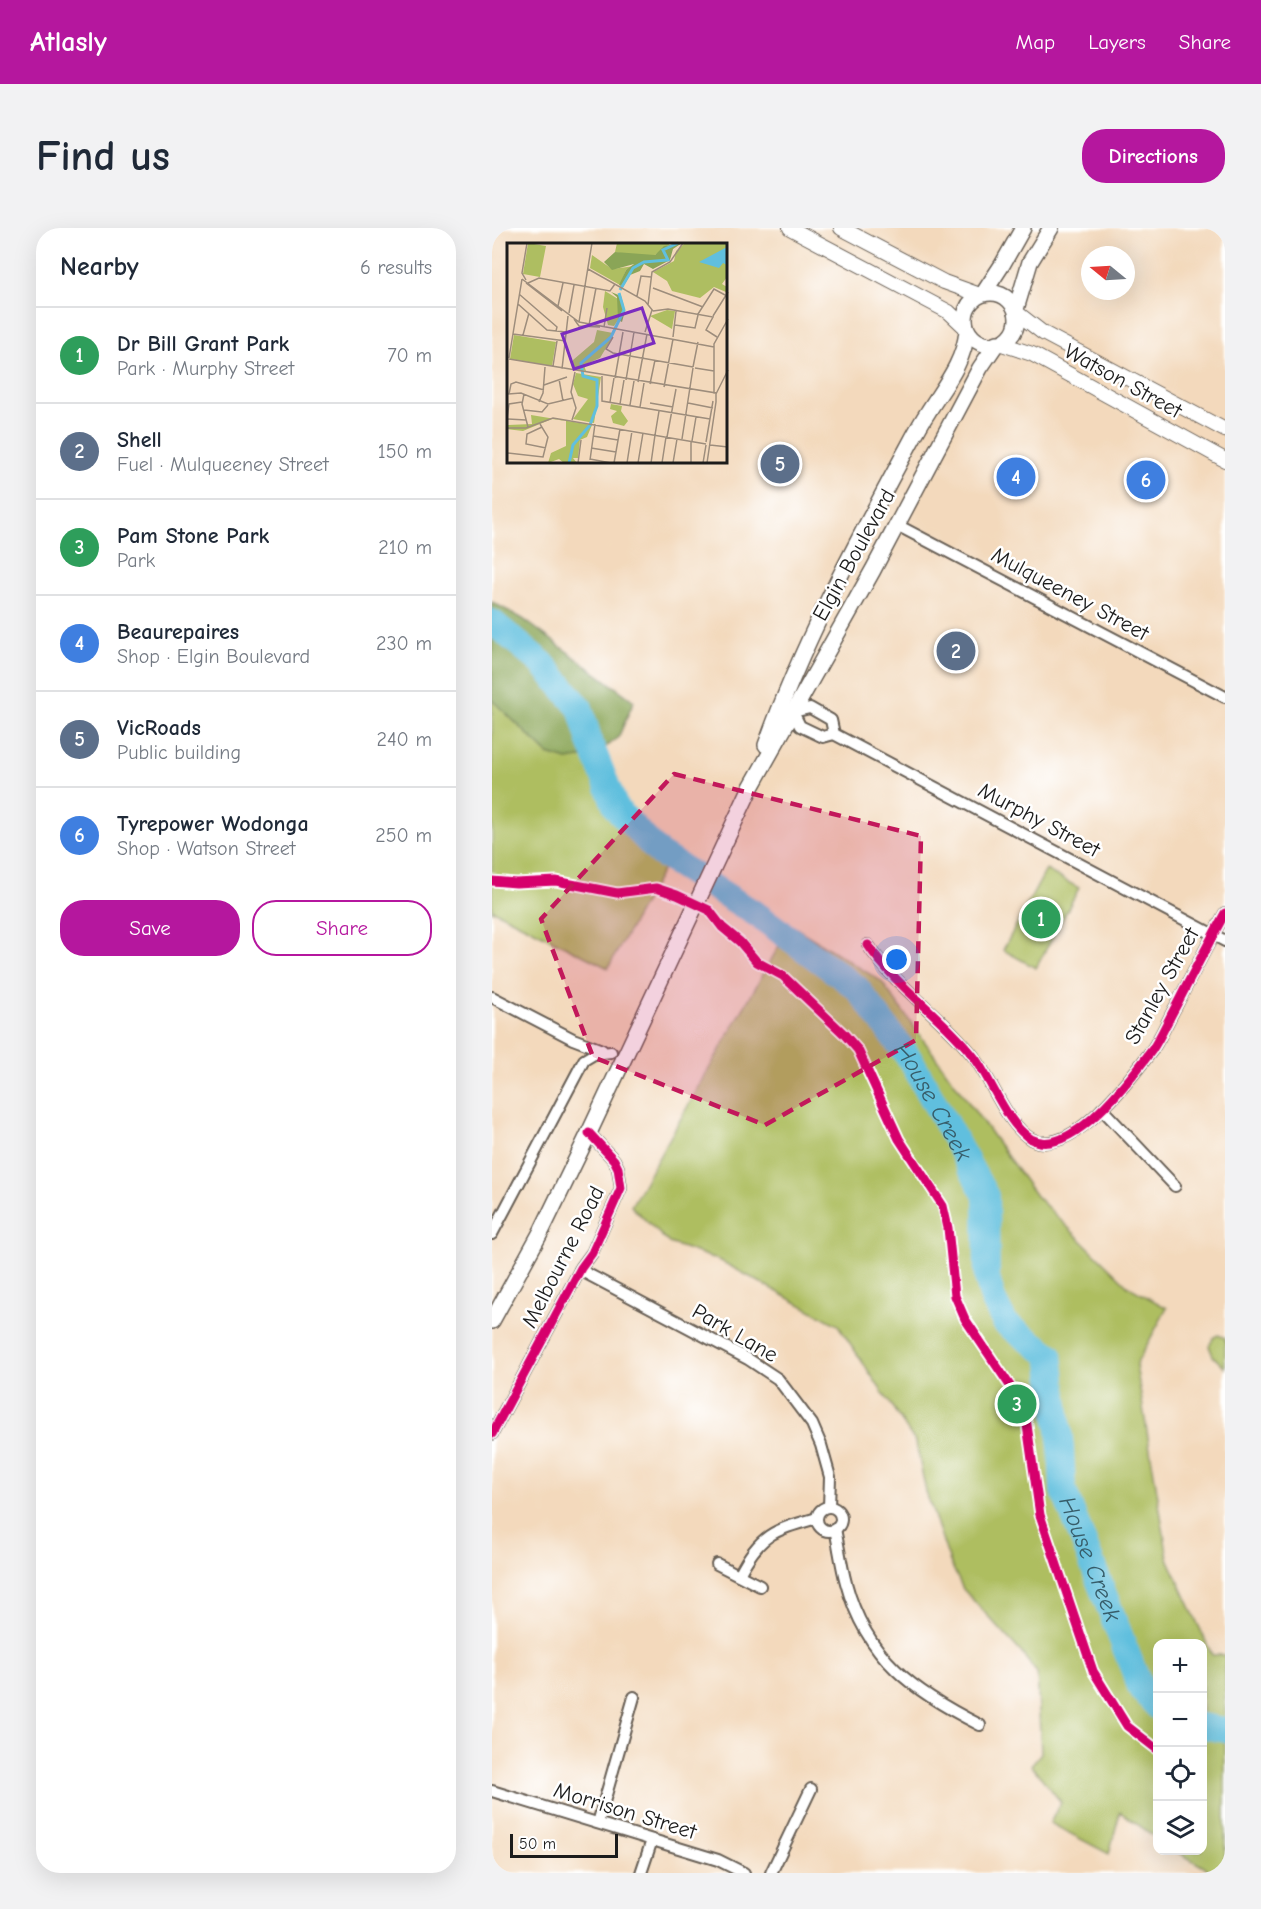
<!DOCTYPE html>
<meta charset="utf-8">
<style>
:root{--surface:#fff;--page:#f2f2f3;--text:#1f2937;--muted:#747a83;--line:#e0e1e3;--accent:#b5179e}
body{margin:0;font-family:"Comic Neue",sans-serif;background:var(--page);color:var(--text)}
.controls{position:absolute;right:18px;bottom:18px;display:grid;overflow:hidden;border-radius:12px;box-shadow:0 6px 24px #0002}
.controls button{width:54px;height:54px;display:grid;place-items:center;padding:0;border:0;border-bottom:2px solid var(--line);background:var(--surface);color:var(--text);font:30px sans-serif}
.compass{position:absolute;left:589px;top:18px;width:54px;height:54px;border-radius:50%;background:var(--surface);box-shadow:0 6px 24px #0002;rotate:288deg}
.scale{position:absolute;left:18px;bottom:15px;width:108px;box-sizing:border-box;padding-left:6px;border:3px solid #1c1c1c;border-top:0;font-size:16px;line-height:21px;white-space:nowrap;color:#1c1c1c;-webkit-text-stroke:4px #fff;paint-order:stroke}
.you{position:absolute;left:405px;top:732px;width:21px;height:21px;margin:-15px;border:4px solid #fff;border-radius:50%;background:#1a73e8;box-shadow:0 0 0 9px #1a73e833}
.badge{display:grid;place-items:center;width:39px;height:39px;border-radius:50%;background:var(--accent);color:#fff;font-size:20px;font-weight:700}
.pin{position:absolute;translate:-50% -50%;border:3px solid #fff;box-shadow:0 2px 6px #0006}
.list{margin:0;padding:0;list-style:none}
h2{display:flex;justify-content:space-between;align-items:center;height:78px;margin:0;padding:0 24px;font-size:26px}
h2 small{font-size:20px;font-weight:400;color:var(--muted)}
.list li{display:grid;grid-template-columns:39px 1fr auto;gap:18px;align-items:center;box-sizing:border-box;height:96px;padding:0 24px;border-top:2px solid var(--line)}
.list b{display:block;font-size:22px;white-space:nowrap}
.list p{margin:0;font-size:20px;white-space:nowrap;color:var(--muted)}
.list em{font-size:20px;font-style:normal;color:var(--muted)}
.actions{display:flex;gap:12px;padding:18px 24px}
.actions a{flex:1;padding:14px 0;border:2px solid var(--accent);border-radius:24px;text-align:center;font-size:21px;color:var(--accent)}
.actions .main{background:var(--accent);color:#fff}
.icon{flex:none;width:33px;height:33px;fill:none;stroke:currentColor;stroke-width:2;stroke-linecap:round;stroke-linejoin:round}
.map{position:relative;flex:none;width:733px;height:1645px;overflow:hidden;border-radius:24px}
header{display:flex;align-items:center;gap:36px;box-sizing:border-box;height:84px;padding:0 30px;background:var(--accent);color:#fff}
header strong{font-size:28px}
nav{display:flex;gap:33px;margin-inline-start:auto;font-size:21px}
.intro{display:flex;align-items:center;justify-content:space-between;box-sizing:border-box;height:144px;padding:0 36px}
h1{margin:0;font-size:42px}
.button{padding:15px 27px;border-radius:24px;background:var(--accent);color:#fff;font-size:21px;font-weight:700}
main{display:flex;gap:36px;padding:0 36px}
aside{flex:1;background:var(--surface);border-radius:24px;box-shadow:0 6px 24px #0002}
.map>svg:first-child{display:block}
.green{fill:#aebe61;stroke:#656d3e;stroke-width:1.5}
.forest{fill:#8aa557;stroke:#53603a;stroke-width:1.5}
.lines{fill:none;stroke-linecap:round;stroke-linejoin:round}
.river{stroke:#60bfde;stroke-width:26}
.minor-casing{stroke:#675e54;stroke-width:14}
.tertiary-casing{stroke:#675e54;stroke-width:16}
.secondary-casing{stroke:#675e54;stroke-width:18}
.minor{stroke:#fff;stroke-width:10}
.tertiary{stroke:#fff;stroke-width:14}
.secondary{stroke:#fff;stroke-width:15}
.cycleway-casing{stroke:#fff;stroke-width:13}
.cycleway{stroke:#d6006c;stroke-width:9}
.marked{fill:#c2185b;fill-opacity:0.2;stroke:#c2185b;stroke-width:4.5;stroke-dasharray:12 8;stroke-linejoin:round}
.labels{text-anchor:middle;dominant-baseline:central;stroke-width:5;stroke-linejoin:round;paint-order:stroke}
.street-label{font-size:22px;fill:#1c1c1c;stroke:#fff}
.water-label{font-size:24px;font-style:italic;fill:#375d6a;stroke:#fff}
.inset-river{fill:none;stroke:#60bfde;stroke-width:3}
.inset-road{fill:none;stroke:#9d8d7c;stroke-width:1.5}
.view{fill:#7b2cbf;fill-opacity:0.15;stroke:#7b2cbf;stroke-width:3}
.inset-edge{fill:none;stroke:#1c1c1c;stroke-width:3}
</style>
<header>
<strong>Atlasly</strong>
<nav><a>Map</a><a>Layers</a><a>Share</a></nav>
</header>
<div class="intro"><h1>Find us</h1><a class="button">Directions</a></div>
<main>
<aside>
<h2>Nearby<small>6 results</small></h2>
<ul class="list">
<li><span class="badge" style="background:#2e9e5b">1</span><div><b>Dr Bill Grant Park</b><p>Park · Murphy Street</p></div><em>70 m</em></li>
<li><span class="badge" style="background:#5c6f8a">2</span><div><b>Shell</b><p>Fuel · Mulqueeney Street</p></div><em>150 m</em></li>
<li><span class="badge" style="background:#2e9e5b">3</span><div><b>Pam Stone Park</b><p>Park</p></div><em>210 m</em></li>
<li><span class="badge" style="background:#3f7fe0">4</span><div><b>Beaurepaires</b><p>Shop · Elgin Boulevard</p></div><em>230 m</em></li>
<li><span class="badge" style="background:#5c6f8a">5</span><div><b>VicRoads</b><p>Public building</p></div><em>240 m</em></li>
<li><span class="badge" style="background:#3f7fe0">6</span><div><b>Tyrepower Wodonga</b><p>Shop · Watson Street</p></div><em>250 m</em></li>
</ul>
<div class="actions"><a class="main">Save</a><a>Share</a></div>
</aside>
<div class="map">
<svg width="733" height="1645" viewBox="0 0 733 1645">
<rect width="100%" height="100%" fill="#fff"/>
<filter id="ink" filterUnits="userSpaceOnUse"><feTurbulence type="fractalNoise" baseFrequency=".0167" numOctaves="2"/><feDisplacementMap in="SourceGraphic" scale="12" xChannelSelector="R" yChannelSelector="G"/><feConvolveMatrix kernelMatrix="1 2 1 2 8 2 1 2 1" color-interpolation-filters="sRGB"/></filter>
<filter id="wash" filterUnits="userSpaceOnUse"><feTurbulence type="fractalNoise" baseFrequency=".008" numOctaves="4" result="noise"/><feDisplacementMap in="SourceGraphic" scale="24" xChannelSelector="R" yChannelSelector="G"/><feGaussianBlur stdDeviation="1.35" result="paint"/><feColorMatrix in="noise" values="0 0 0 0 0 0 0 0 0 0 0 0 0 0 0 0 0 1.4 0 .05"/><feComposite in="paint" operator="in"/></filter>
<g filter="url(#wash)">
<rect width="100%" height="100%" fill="#f3d9bc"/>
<g class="green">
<path d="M0 394 98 514 124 580 176 632 116 740 1 682 0 683Z"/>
<path d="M554 642 587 660 544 740 511 722Z"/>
<path d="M299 697 389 753 544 968 637 1059 675 1080 644 1137 676 1330 720 1427H733V1645H722L684 1623 710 1622V1416H666L665 1610 628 1584 617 1626 558 1595 569 1574 539 1537 549 1525 545 1445 528 1423 471 1361 458 1334 434 1264 424 1215 346 1097 227 1032 177 1015 139 978Z"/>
<path d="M726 1107 733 1110V1140L721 1128 717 1118 722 1109Z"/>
</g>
<path class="forest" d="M0 374 31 391 142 473 126 510 101 528 75 532 56 526 0 472Z"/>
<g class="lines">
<g class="river">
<path id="s1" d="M0 394 50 435 88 480 98 514 124 580 167 625 267 688 365 760 420 834 494 968 495 1050 501 1071 513 1095 558 1127 569 1219 571 1261 649 1461 666 1479"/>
<path d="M710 1498 733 1502"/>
</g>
</g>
</g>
<g filter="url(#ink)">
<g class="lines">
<g class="minor-casing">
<g id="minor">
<path d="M405 297 733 469"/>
<path d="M342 506 339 492 318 480 301 484 308 498 331 509 342 506 733 713"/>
<path d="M376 717C405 760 450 788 482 829 499 851 515 897 539 911 578 932 640 849 660 822 669 809 676 792 684 778 700 747 716 716 733 685"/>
<path d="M0 769 81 811 110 822"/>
<path d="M610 881 683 958"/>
<path d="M0 1006 92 832 102 826 119 824"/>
<path d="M88 1042 256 1131 286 1151 320 1196 329 1217 338 1249 337 1279"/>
<path d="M0 1206 89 1040 100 1025 129 960 126 940 122 932 97 905"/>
<circle cx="337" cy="1291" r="12"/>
<path d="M343 1301C347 1319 349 1337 354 1355 374 1430 422 1464 488 1497"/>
<path d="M225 1336 268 1358"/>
<path d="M247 1347C268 1305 283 1302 325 1290"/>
<path d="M0 1563 226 1632 252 1645"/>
<path d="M106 1595 142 1469"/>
<path d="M149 1645 160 1612"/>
<path d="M279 1645 319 1561"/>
</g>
</g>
<g class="tertiary-casing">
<g id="tertiary">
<path d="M298 0 457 84 475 101"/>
<path d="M349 0 452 54 488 67"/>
<path d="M524 84 551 105 733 202"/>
<path d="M507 115 540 126 733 232"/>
</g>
</g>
<g class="secondary-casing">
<g id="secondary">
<circle cx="499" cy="91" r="26"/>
<path d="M491 66 510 37 531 0"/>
<path d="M524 81 538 34 559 0"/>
<path d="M274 517C310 417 359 325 409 232 418 216 426 199 436 184 452 158 472 135 475 103"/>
<path d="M0 1093 50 1002 97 905 258 561 381 342 488 140 505 115"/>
</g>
</g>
<use href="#minor" class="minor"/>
<use href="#tertiary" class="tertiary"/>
<use href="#secondary" class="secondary"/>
<g class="cycleway-casing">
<g id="cycleway">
<path d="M0 653 24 655 64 653 125 665 164 660 185 667 217 682 230 699 248 714 265 734 291 748 352 806 366 822 407 911 451 978 456 1000 463 1068 473 1091 529 1174 535 1197 548 1287 601 1443 635 1498 666 1522"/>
<path d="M376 717C405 760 450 788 482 829 499 851 515 897 539 911 578 932 640 849 660 822 669 809 676 792 684 778 700 747 716 716 733 685"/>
<path d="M0 1206 89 1040 100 1025 129 960 126 940 122 932 97 905"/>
</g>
</g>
<use href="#cycleway" class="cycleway"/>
</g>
</g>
<path class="marked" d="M182 546 429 608 424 812 273 897 101 829 49 691Z"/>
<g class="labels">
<g class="street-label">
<text transform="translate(631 153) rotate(29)">Watson Street</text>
<text transform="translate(362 327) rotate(-61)">Elgin Boulevard</text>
<text transform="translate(578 366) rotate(28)">Mulqueeney Street</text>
<text transform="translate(547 592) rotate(28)">Murphy Street</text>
<text transform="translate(670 758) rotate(-61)">Stanley Street</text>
<text transform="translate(71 1029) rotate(-63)">Melbourne Road</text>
<text transform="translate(243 1105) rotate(30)">Park Lane</text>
<text transform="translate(133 1583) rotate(17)">Morrison Street</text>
</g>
<g class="water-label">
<text stroke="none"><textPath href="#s1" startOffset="669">House Creek</textPath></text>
<text stroke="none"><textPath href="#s1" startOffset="1173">House Creek</textPath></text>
</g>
</g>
<g transform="translate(15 15)">
<rect width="220" height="220" fill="#f3d9bc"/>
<path d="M21 0 39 3 33 34 16 31ZM110 0H164L148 12 130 13 108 9ZM178 0H220V34L215 41 220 44 219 49 207 44 193 55 165 48 160 38 146 29 167 18 169 8ZM85 12 105 26 128 23 119 27 113 42 83 25ZM98 48 116 59 117 69 107 83 101 82 96 64ZM160 67 168 68 165 86 143 73ZM90 87 106 90 105 95 93 115 77 122 79 128 66 126V117L87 99ZM7 92 49 99 45 123 3 116ZM69 130 94 134 87 180 66 176 81 156 71 153 66 141ZM104 161 115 163 114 168 121 178 117 183 106 180 104 173 110 168 103 166ZM24 172 85 182 80 194 73 197 71 215H66L70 220H57L52 216 41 220 44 210 59 203V178L45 176 16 188 0 186V182L25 181Z" fill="#aebe61"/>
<path d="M175 0 166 6 163 17 146 26 137 21 133 28 123 32 116 44 112 42 119 27 127 21 105 27 97 19 108 9 148 12 157 3ZM104 49 114 53 118 68 115 79 111 77 110 54Z" fill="#8aa557"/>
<path d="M220 4V22L216 20 212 25 192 19Z" fill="#60bfde"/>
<path class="inset-river" d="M113 47 126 25 137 19 161 17 156 7 171 0M62 220 66 202 83 182 90 163V137L76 133 74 120 104 94 117 67 112 50"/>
<path class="inset-road" d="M81 26 138 58 146 68M15 36 72 79 164 96M19 37 15 30 20 0M19 40 55 68M21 40 32 35 103 48 108 41M146 45 196 64M12 51 50 84 49 88M130 53 134 33 144 34M11 61 40 87 59 89M141 62 145 29 163 19 176 0M51 63 56 40M146 68 161 66 206 74 199 87 210 94M62 70 67 42M191 71 207 46 218 52M206 73 221 49M67 76 72 83 93 84M72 79 85 0M82 82 89 45M168 82 188 85 191 72M97 84 100 65M138 89 145 67M6 91 59 98M16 92 22 70M106 94 99 106 106 110 186 124M166 94 169 68M164 96 207 104M2 115 15 36M2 116 209 150V159M46 123 50 98M186 124 191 99M188 125 207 128M55 126 61 73M95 133V158L203 176M108 135 116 89M52 136 56 158M119 137 127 89M131 139 140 91M143 141 148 117M37 142 60 134M157 144 166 96M0 151 14 150 41 161 66 155M2 151 4 141 9 139 37 147M17 151 15 161 21 184M207 151V101L221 76M209 151 221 127M32 159 36 150 38 124M103 159 107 135M143 160 166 164M181 160 206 165M113 161 117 137M123 162 127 138M133 164 137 140M17 167 35 169 41 162M0 175 2 161 15 159M0 176 19 177M65 177 69 165 64 149 68 129M35 184 20 191 19 201 39 205M0 185H19L46 175 199 201M148 192 152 168M86 193 111 197M160 194 169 146M175 196 186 125M184 198V220M185 198 189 174M199 199 206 158M203 202 221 204M84 205 109 209M0 210 36 214 41 194 33 181M83 216 104 220M83 217 88 181M71 220 74 197M107 220 113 186M120 220 125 188M131 220 136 190M144 220 148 192M155 220 159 194M166 220 170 196M196 220 199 202M200 220 209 159"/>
<path class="view" d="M135 65 147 100 67 126 55 91Z"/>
<rect width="220" height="220" class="inset-edge"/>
</g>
</svg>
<div class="controls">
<button>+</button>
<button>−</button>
<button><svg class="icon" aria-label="locate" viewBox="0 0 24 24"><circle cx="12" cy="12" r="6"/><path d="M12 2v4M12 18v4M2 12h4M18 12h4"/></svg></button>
<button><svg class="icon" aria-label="layers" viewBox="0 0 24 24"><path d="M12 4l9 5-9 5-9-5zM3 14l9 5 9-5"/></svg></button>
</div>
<svg class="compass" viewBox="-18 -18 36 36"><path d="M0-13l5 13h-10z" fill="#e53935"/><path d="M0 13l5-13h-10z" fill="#747a83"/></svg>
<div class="scale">50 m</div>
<div class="you"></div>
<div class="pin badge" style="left:549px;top:691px;background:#2e9e5b">1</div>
<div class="pin badge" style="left:464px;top:423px;background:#5c6f8a">2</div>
<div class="pin badge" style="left:525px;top:1176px;background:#2e9e5b">3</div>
<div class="pin badge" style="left:524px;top:249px;background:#3f7fe0">4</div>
<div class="pin badge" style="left:288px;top:236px;background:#5c6f8a">5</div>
<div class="pin badge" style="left:654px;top:252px;background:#3f7fe0">6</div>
</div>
</main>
